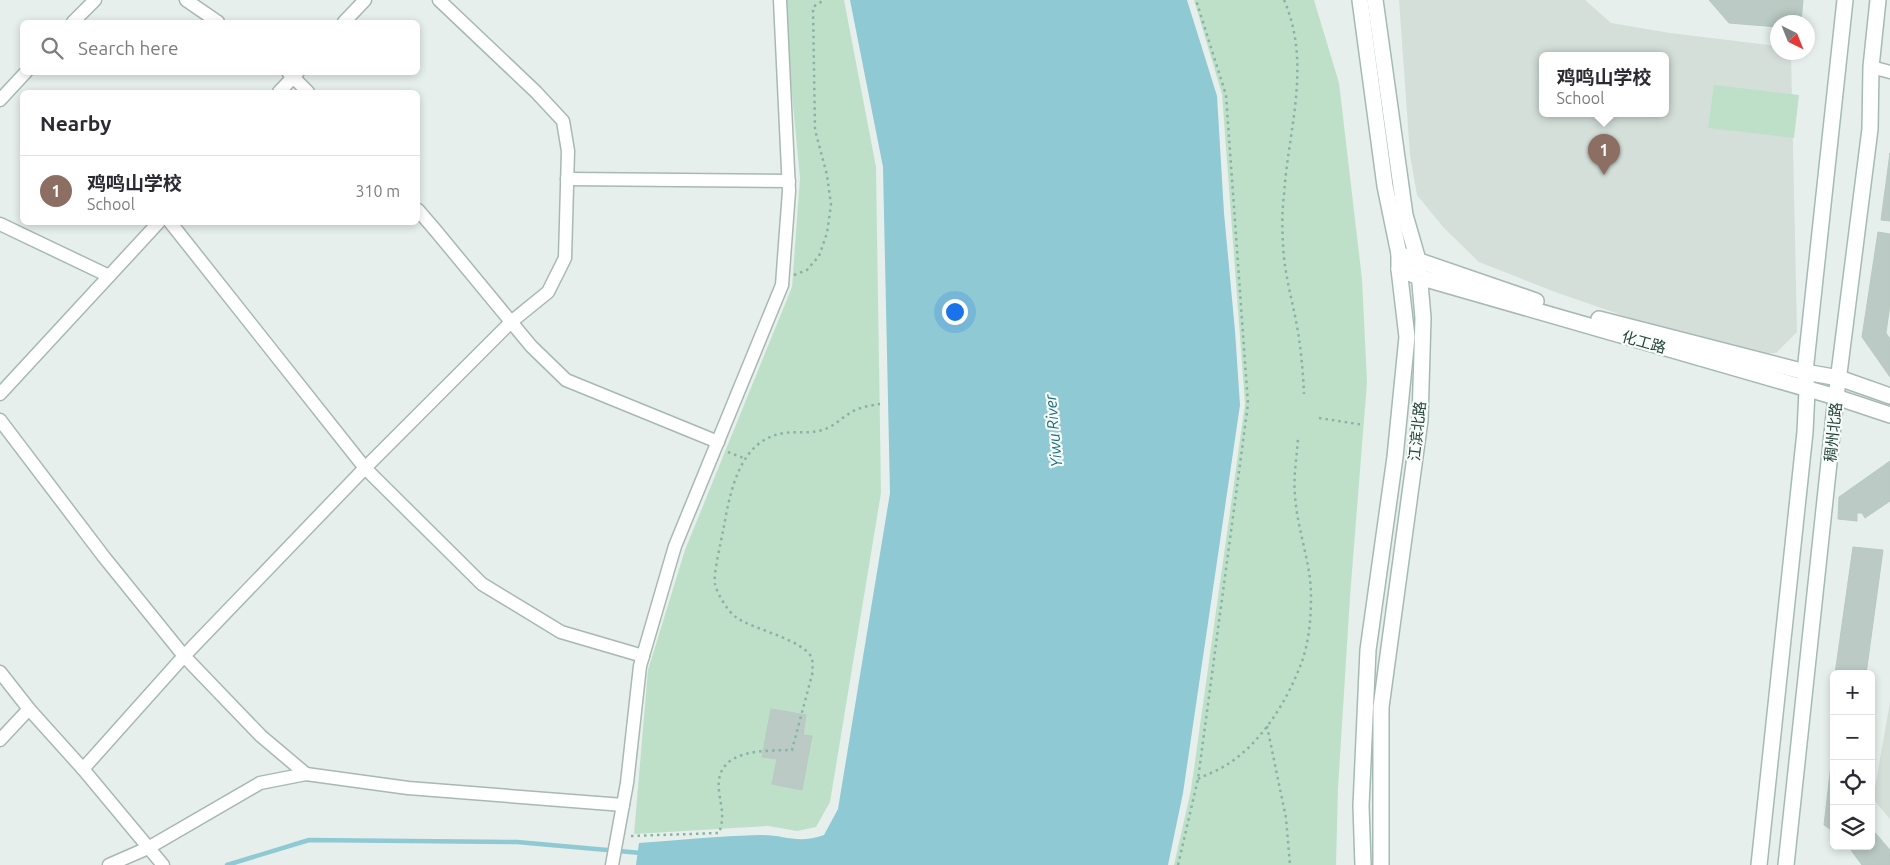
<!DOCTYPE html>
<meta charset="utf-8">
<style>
:root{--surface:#fff;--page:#f2f2f3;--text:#2b2b33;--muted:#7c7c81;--line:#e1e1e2;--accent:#0b8043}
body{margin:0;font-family:Ubuntu,"Noto Sans SC",sans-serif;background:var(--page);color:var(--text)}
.controls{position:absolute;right:15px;bottom:15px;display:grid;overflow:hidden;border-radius:8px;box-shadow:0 2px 8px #0003}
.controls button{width:45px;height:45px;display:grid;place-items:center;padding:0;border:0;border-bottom:1px solid var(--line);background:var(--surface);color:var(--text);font:25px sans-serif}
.compass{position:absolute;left:1770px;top:15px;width:45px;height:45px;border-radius:50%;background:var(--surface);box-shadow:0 2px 8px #0003;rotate:137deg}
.you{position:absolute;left:954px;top:311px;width:18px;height:18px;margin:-12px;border:4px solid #fff;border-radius:50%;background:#1a73e8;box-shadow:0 0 0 8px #1a73e833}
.badge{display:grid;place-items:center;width:32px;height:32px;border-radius:50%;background:var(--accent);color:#fff;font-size:16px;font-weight:700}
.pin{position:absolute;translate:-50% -41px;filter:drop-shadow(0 1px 2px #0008)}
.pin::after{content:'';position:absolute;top:26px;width:18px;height:15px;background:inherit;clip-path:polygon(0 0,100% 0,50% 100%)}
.popup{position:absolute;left:1539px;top:52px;width:130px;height:65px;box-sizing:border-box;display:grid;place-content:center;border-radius:8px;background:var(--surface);filter:drop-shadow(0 1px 4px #0005);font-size:16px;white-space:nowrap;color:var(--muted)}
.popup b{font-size:19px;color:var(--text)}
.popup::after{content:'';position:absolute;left:50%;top:100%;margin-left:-10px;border:10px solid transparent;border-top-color:var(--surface)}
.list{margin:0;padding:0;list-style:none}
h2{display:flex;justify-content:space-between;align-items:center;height:65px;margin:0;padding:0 20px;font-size:21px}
h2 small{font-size:16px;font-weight:400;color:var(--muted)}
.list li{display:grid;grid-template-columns:32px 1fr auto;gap:15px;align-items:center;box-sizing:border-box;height:70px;padding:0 20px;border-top:1px solid var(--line)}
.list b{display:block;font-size:19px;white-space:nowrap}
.list p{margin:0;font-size:16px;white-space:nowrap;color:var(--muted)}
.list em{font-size:16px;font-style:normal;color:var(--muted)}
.icon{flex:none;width:28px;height:28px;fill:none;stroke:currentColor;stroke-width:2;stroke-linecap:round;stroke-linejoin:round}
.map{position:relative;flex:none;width:1890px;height:865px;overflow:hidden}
.search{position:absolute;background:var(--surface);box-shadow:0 2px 8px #0003;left:20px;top:20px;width:400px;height:55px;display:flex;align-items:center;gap:12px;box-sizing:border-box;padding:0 18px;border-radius:8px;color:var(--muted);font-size:19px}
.panel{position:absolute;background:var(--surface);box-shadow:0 2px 8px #0003;left:20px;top:90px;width:400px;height:135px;border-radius:8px}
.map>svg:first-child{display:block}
.built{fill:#d4dfda;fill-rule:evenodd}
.green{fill:#bfe0c8}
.water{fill:#8ec9d4}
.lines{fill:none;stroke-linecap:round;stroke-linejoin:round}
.stream{stroke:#8ec9d4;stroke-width:4.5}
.building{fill:#bbcac4;stroke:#b8c9c2}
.minor-casing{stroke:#a8b8b2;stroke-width:15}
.tertiary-casing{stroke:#a8b8b2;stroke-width:18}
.secondary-casing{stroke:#a4bbb3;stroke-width:18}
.path{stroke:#86b3a5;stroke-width:2.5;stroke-dasharray:2.5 4;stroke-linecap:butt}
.minor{stroke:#fff;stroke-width:12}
.tertiary{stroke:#fff;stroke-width:15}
.secondary{stroke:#fff;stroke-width:15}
.labels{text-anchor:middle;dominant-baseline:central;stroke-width:4.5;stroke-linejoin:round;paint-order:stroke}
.street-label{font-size:15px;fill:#24423a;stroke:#f7fbf9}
.water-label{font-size:16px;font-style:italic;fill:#1c6f80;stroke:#f7fbf9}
</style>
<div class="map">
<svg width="1890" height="865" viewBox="0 0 1890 865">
<rect width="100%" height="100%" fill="#e6efeb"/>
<g class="built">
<path d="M1399 0H1585L1611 23 1670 33 1777 46 1778 52 1791 53 1797 332 1776 353 1737 355 1555 292 1479 262 1444 228 1417 195 1410 155ZM1543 56H1665V114H1543Z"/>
<path d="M1890 702V819L1873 799Z"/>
</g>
<g class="green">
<path d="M783 0H844L876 167 881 493 830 802 816 827 797 831 768 826 634 834 648 670 685 550 792 287 800 178Z"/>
<path d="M1194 0H1314L1339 83 1362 279 1367 382 1350 597 1338 788 1336 865H1174L1191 790 1245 404 1222 94Z"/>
<path d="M1714 85 1799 95 1794 138 1708 128Z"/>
</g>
<path class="water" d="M850 0H1187L1217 96 1224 213 1235 331 1240 405 1183 793 1168 865H636L639 843C679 840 719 836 759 835 785 834 796 845 824 835L838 809 890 493 883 167Z"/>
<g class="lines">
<path class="stream" d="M227 865 309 840 517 842 641 853"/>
</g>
<g class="building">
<path d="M1709 0H1803L1801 22H1778V27L1729 23Z"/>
<path d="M1890 153V221L1881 220Z"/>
<path d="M1878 232 1890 234V304L1886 333 1890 339V377L1862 337Z"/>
<path d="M1890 461V501L1865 518 1862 513H1857V521L1838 519 1839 497Z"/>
<path d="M1853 547 1883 550 1866 674H1835Z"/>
<path d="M771 709 806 715 803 735 812 736 802 790 772 784 777 759 762 757Z"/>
<path d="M1834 739V832L1824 825Z"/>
<path d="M1871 828 1890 850V865H1862L1848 846H1871Z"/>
</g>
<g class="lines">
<g class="minor-casing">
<g id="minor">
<path d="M186 0 218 22"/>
<path d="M73 22 95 0"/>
<path d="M344 22 365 0"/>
<path d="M1871 67 1890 72"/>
<path d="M288 72 308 92"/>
<path d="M279 92 298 72"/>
<path d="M0 100 26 72"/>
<path d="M567 179 789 181"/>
<path d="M418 210 436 231 531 346 566 380 718 442"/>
<path d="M170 222 365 468 482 584 561 632 643 656"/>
<path d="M0 224 109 276"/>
<path d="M0 394 159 222"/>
<path d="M0 420 104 557 184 656 261 736 306 774"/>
<path d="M0 672 29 709 83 769 163 865"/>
<path d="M0 740 29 709"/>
<path d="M83 769 184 656 365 468 511 322 548 292 565 258 568 151 563 121 536 92 439 0"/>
<path d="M109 865 148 848 260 783 306 774 408 788 623 805"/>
<path d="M612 865 627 783 640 666 675 546 782 285 789 191 780 0"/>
</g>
</g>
<g class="tertiary-casing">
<g id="tertiary">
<path d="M1399 254 1536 301"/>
<path d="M1399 269 1419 277 1836 397 1890 415"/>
<path d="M1599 319 1805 372 1839 378 1890 396"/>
</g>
</g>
<g class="secondary-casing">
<g id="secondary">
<path d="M1360 0 1385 186 1399 254V269L1407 337 1395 457 1368 650 1361 806 1363 865"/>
<path d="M1375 0 1405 215 1418 260 1423 318 1420 420 1381 707V865"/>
<path d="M1759 865 1805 432 1807 390 1805 372 1845 0"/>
<path d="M1786 865 1836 397 1870 129 1871 67 1878 0"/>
</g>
</g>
<g class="path">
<path d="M1284 0C1312 64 1288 130 1284 195 1282 211 1282 228 1283 244 1284 272 1292 299 1297 326 1301 349 1303 371 1304 394"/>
<path d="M794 275 807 270 819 256 827 233 831 205 827 175 815 130 813 7 824 0"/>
<path d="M1319 418 1364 425"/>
<path d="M728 452 746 459"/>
<path d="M1267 726 1286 818 1290 865"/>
<path d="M1198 779C1208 774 1219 770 1228 764 1262 742 1287 701 1301 664 1309 643 1311 619 1311 596 1311 562 1297 530 1295 495 1293 477 1297 457 1298 438"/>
<path d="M631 836 719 833C725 816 721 808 719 791 714 748 764 751 792 750L813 671C812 667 813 663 812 659 807 641 753 629 737 618 727 611 718 595 715 584 713 575 721 542 723 531 730 494 738 440 784 433 797 431 810 434 822 430 837 426 846 412 861 408 867 406 874 405 880 404"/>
<path d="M1178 865 1198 779 1248 404 1226 95 1196 0"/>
</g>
<use href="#minor" class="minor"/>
<use href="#tertiary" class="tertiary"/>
<use href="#secondary" class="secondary"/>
</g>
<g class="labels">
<g class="street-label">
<text transform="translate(1644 342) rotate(16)">化工路</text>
<text transform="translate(1417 431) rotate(-84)">江滨北路</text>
<text transform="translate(1833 432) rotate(-84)">稠州北路</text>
</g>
<g class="water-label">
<text transform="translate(1053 431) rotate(-95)">Yiwu River</text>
</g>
</g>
</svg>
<div class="controls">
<button>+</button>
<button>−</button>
<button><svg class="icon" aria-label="locate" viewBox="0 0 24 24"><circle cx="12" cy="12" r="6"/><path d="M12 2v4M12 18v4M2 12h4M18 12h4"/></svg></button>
<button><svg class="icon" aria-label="layers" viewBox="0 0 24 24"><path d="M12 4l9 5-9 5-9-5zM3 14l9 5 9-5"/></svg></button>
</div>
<svg class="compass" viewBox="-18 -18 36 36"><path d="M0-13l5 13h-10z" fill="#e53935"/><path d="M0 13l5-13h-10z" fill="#7c7c81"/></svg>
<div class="you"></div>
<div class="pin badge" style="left:1604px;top:175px;background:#8d6e63">1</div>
<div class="popup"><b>鸡鸣山学校</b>School</div>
<div class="search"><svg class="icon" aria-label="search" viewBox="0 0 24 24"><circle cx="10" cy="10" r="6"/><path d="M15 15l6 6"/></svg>Search here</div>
<section class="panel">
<h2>Nearby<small></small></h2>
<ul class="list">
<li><span class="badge" style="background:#8d6e63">1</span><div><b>鸡鸣山学校</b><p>School</p></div><em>310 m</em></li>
</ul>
</section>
</div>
